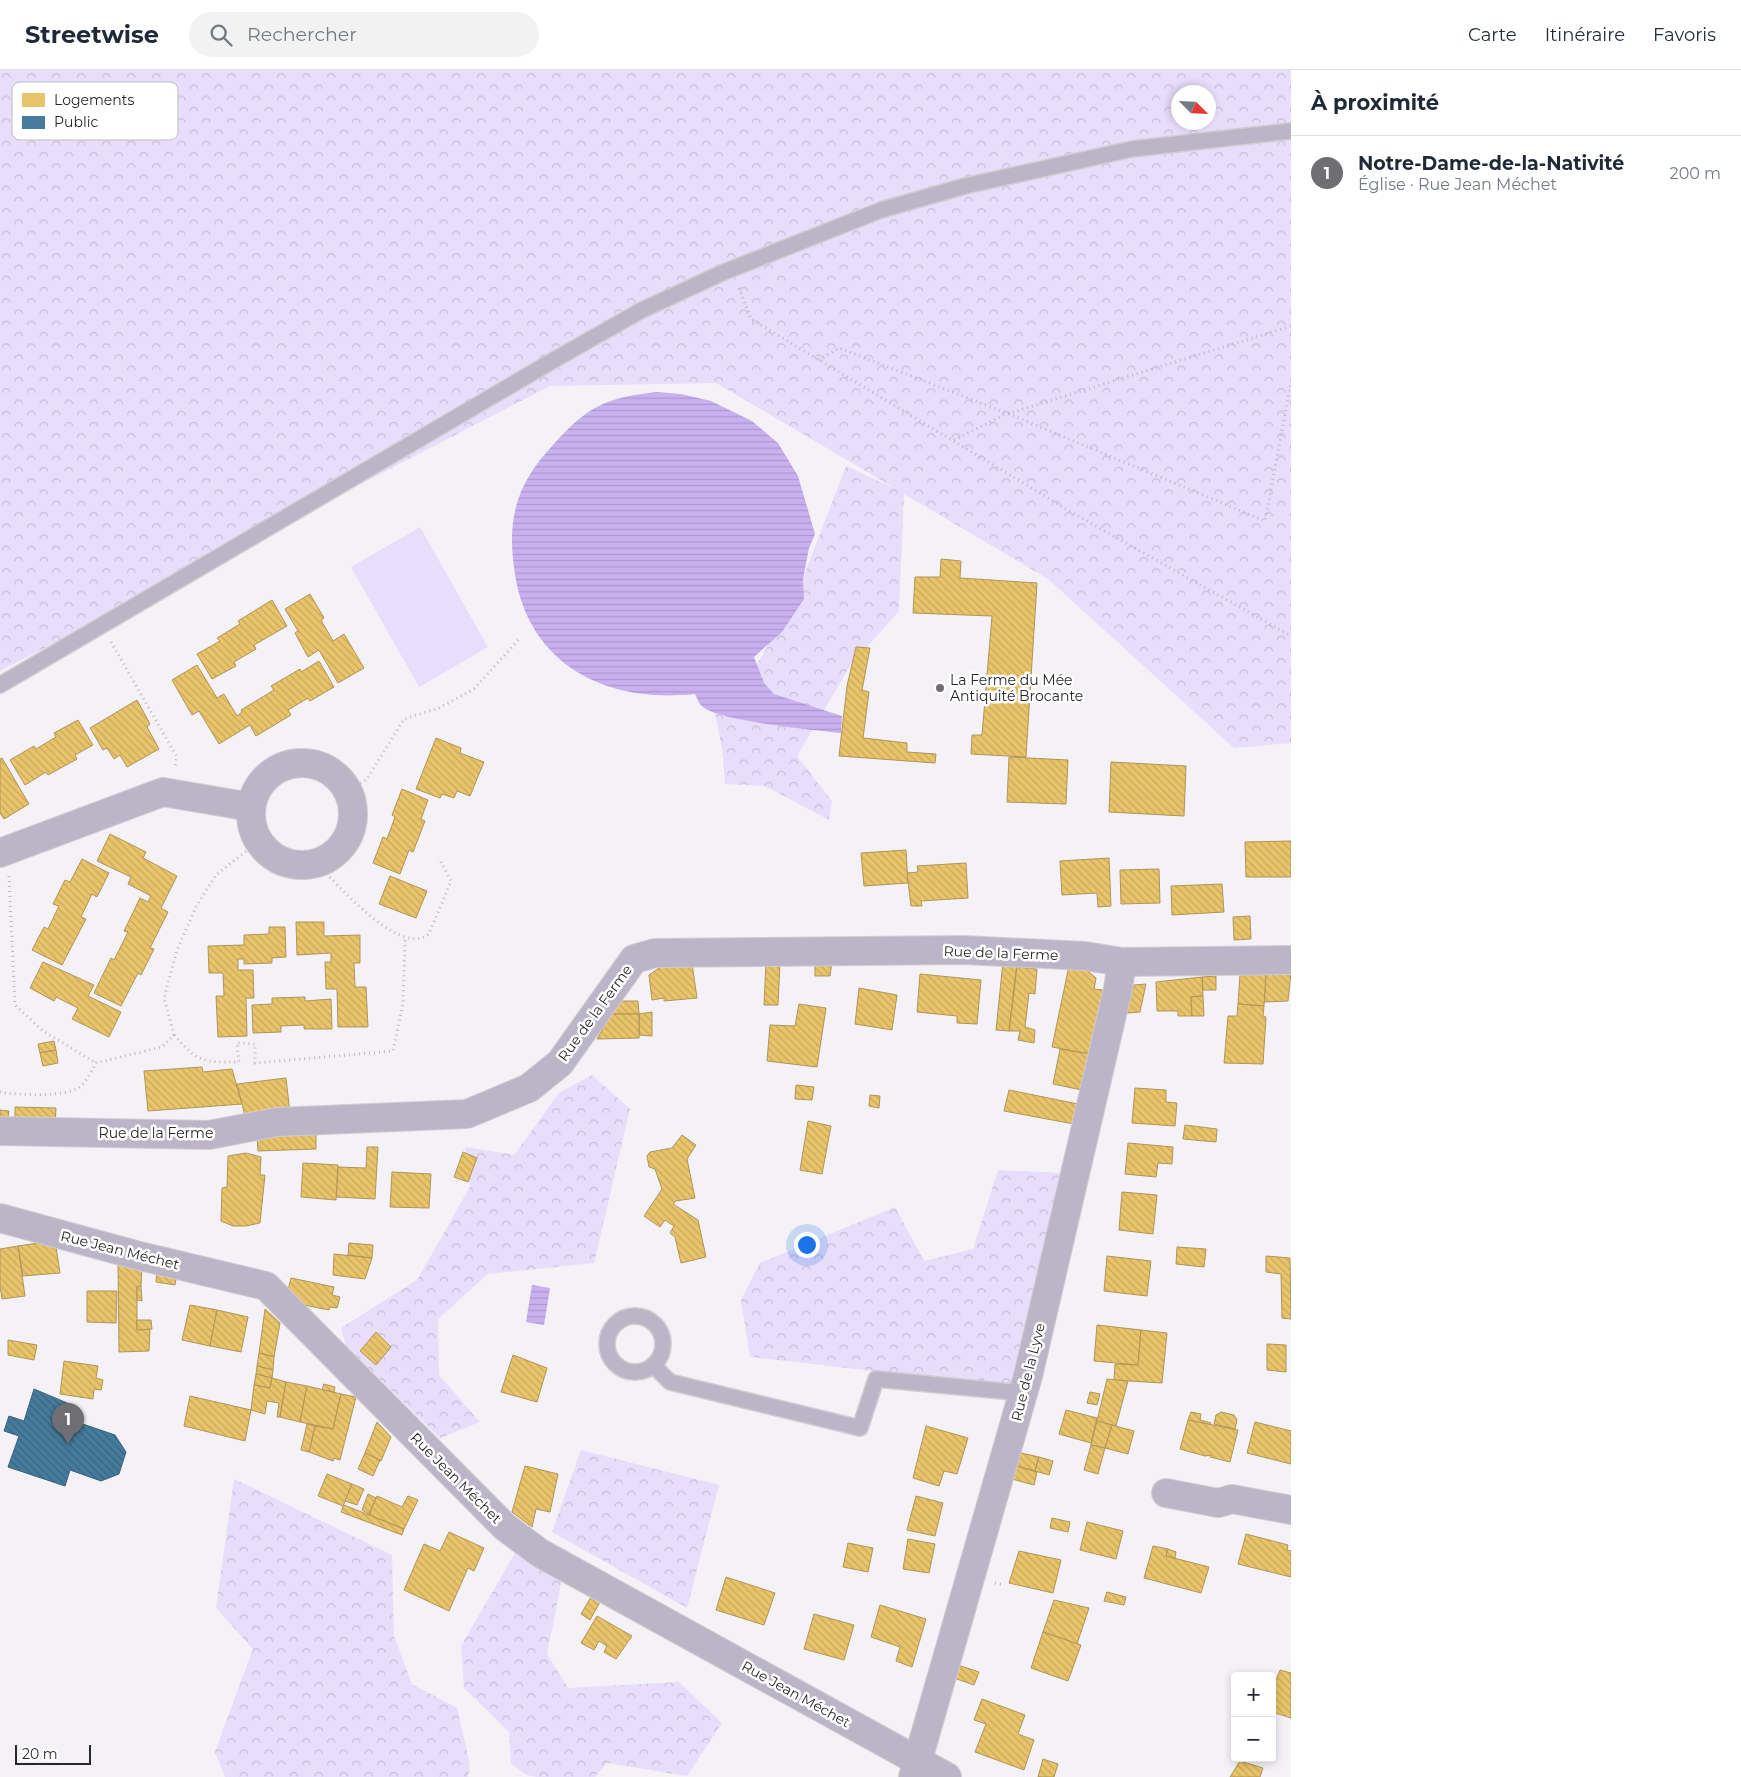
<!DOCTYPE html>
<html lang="fr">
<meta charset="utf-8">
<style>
:root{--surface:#fff;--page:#f2f2f3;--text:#1f2937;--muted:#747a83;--line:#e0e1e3;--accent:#6f6e72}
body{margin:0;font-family:Montserrat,sans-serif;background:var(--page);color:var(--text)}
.controls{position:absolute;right:15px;bottom:15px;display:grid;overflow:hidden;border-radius:5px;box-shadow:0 2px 8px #0003}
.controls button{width:45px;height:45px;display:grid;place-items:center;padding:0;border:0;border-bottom:1px solid var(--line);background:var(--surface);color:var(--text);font:25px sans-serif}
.compass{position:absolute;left:1171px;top:15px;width:45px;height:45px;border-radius:50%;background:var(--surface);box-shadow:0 2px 8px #0003;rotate:114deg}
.scale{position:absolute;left:15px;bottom:12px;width:76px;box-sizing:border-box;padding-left:5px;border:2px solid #28272b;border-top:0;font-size:14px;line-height:18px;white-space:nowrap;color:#28272b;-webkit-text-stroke:4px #fff;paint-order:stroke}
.you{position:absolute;left:806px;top:1174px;width:18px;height:18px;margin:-12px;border:4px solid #fff;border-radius:50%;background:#1a73e8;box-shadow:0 0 0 8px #1a73e833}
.badge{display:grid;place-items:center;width:32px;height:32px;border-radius:50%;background:var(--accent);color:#fff;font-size:16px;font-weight:700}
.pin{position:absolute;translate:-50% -41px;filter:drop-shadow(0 1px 2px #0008)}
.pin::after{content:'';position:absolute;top:26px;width:18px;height:15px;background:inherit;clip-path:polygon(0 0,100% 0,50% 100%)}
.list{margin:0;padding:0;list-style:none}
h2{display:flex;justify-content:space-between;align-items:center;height:65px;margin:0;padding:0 20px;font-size:21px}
h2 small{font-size:16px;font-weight:400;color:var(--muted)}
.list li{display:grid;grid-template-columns:32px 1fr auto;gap:15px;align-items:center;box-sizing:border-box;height:75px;padding:0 20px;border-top:1px solid var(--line)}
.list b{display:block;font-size:19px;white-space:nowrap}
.list p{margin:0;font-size:16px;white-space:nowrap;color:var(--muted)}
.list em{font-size:16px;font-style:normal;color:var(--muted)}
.icon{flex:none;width:28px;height:28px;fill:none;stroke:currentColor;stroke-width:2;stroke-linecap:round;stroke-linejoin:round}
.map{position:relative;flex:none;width:1291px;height:1707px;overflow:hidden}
header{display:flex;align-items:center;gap:30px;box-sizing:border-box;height:70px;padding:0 25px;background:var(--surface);border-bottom:1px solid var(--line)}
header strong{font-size:24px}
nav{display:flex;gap:28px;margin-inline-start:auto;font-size:18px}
.search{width:350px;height:45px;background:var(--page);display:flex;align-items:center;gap:12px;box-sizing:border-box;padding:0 18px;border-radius:28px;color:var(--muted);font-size:19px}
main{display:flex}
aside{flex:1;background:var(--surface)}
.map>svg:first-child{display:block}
.forest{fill:url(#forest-crowns);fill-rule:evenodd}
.pitch{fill:#e8ddfb}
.water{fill:url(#water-rules)}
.homes{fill:url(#homes-back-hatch);stroke:#af9557}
.public{fill:url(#public-back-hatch);stroke:#3c627b}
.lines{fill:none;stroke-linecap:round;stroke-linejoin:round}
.lane-casing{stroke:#cfced1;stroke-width:18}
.street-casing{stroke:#cfced1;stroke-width:30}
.path{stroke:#bdb8c4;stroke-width:3;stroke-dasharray:1 4;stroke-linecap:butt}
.lane{stroke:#bcb5c7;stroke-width:15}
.street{stroke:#bcb5c7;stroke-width:28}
.poi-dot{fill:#6f6e72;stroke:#fff;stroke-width:2}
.labels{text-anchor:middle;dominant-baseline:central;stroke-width:5;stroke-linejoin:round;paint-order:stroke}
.poi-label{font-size:14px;fill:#28272b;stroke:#fff;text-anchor:start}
.street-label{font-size:14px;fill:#28272b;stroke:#fff}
.key{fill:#fff;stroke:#bebebf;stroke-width:1}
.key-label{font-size:14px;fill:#28272b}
</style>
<header>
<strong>Streetwise</strong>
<div class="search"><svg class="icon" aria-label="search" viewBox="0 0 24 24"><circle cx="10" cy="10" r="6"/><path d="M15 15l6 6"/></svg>Rechercher</div>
<nav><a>Carte</a><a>Itinéraire</a><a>Favoris</a></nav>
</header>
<main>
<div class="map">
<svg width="1291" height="1707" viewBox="0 0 1291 1707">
<defs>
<pattern id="forest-crowns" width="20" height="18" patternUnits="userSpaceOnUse" patternTransform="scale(1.25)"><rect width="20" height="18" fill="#e8ddfb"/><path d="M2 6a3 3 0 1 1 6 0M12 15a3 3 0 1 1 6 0" fill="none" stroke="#c7bed7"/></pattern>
<pattern id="water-rules" width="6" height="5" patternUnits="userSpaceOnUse" patternTransform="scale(1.25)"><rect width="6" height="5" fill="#c9b0ef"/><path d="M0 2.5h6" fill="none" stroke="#ad97cd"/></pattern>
<pattern id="homes-back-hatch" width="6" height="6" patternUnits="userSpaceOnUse" patternTransform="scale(1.25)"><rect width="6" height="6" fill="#e9c46a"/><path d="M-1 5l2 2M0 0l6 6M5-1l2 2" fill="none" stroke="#c8a85c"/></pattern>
<pattern id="public-back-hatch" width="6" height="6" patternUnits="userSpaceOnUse" patternTransform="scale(1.25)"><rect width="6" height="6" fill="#457b9d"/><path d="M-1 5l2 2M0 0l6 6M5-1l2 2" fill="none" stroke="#3a6580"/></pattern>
</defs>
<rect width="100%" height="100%" fill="#f4f2f7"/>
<g class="forest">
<path d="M0 0H1291V673L1234 678 1048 509 904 424 899 541 850 596 797 686 832 731 829 750 765 716 725 714 722 678 715 643 758 593 800 516 846 396 896 419 716 313 550 316 0 601ZM1178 22H1208V52H1178Z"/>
<path d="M592 1005 630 1039 594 1193 488 1204 438 1249 439 1305 480 1352 440 1368 346 1276 341 1258 417 1210 470 1117 465 1077 514 1085 559 1023Z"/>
<path d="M998 1100 1064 1103 1014 1317 750 1287 741 1230 760 1193 895 1137 924 1191 973 1179Z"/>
<path d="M581 1380 719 1415 687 1538 552 1462Z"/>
<path d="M234 1409 392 1485 394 1566 412 1614 457 1638 470 1695 468 1707H225L215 1682 253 1579 216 1538Z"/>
<path d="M518 1478 564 1499 547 1584 568 1618 679 1612 722 1653 687 1706 607 1693 595 1707H537L527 1705 511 1694 509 1662 464 1618 461 1576Z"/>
</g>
<path class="pitch" d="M420 457 488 577 419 617 351 497Z"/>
<g class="water">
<path d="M656 322 681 324 711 331 752 351 778 373 798 406 815 464 809 478 803 509 804 529 782 562 754 587 764 613 774 624 842 646 841 663C815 660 719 651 703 637 699 634 697 628 695 624 604 634 525 593 514 497 507 446 518 413 552 376 587 337 604 328 656 322Z"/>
<path d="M532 1215 550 1218 544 1255 526 1252Z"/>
</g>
<g class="homes">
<path d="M941 489 961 491 960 508 1037 513 1026 687 971 684 972 665H982L992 546 913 543 915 507H940Z"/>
<path d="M310 524 324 548 321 550 333 571 344 564 364 598 338 613 319 580 308 587 295 563 298 561 285 539Z"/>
<path d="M272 530 287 556 254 575 256 579 234 592 236 596 212 609 197 584 220 571 217 568 240 554 238 551Z"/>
<path d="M856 577 870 578 862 620 869 622 863 668 907 673V682L936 684 935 693 839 686 847 616Z"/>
<path d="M319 591 334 617 310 631 308 628 288 640 291 645 256 666 250 655 219 674 199 641 192 645 172 610 197 595 217 628 224 624 237 646 242 642 241 640 274 620 271 616 300 599 301 602Z"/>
<path d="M137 630 150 654 147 657 159 679 127 697 120 685 114 689 107 678 103 680 90 658Z"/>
<path d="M78 650 93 675 75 685 77 689 48 705 46 702 25 715 10 690 34 676 36 679 56 667 54 663Z"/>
<path d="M436 668 461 678 460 683 484 692 470 726 457 721 454 728 442 724 440 728 416 719Z"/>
<path d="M1009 687 1068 690 1066 734 1007 732Z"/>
<path d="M2 688 29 734 4 749 0 743V689Z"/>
<path d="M1111 692 1186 696 1184 746 1109 742Z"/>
<path d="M402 719 428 730 421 749 425 751 413 782 409 780 400 804 373 793 383 767 387 769 395 747 392 745Z"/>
<path d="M110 764 146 782 143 788 177 806 161 838 168 842 150 878 154 879 141 905 138 903 121 936 94 923 111 888 114 890 128 862 124 861 140 828 148 832 151 826 128 814 131 807 97 791Z"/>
<path d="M1291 771V807H1246L1245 772Z"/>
<path d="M906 780 908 813 864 816 861 783Z"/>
<path d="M1109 788 1111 836 1098 837 1097 823 1062 825 1060 791Z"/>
<path d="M82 789 109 803 97 827 92 824 81 847 86 849 62 895 32 880 44 857 48 859 59 836 53 834 65 810 70 812Z"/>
<path d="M966 793 968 828 921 831 922 836H911L907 803 918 802 917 796Z"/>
<path d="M1159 799 1160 833 1121 834 1120 800Z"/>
<path d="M390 806 427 821 416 848 379 834Z"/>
<path d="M1222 814 1224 842 1172 845 1171 816Z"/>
<path d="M1250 846 1251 869 1234 870 1233 847Z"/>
<path d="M296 852H324V866L360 865V893H354L355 917H366L368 957H338L337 919H326L325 892H331V883L297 885Z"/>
<path d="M269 857H285L286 887 272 888V893L244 894V889H238V900H253L254 928H246L247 966 218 967 216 926H224L223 903H209L208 876 244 875V865L269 864Z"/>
<path d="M832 891 830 906H815V892Z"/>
<path d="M43 892 94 915 88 926 121 942 109 967 72 949 78 938 56 927 54 931 30 918Z"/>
<path d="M766 892H780L778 935H764Z"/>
<path d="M1003 892 1017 893 1009 961 996 960Z"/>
<path d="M692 893 697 928 664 931V928L652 930 649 905 662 896Z"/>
<path d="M1069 896 1084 898 1096 908 1094 919 1103 920 1090 984 1052 977Z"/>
<path d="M1017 897 1037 899 1035 924 1029 923 1025 957 1035 960 1034 973 1018 970 1020 961H1009Z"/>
<path d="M1291 903 1288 931 1264 932 1266 904Z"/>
<path d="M920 904 981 910 977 954 957 953V946L917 942Z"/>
<path d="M1240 904H1266L1264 936 1238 934Z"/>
<path d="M1216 906V920H1203L1202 907Z"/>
<path d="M1202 907 1203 926 1191 927 1192 946H1178V941H1157L1156 912Z"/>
<path d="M1146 914 1140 942 1127 943 1134 915Z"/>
<path d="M859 918 897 925 892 960 855 954Z"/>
<path d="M1203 926 1204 946H1192L1191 927Z"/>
<path d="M305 927V931L331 929 332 959H304V955L281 956V962L253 963 252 935 272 934V928Z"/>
<path d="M618 931H638L639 944H611Z"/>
<path d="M799 934 826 938 817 997 767 991 770 955 795 956Z"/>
<path d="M1238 934 1264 936 1263 946 1266 947 1263 994 1224 993 1228 946H1237Z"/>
<path d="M652 942V966L639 965V944Z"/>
<path d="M611 944H639V968L597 969Z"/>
<path d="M54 971 56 980 40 983 38 974Z"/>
<path d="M1060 979 1090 984 1082 1020 1053 1014Z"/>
<path d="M56 980 58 993 43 996 40 983Z"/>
<path d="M202 997 203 1002 232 999 242 1034 148 1041 144 1001Z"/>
<path d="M286 1008 290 1043 245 1046 237 1014Z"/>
<path d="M796 1015 814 1017 812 1030 795 1029Z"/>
<path d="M1135 1018 1166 1020V1032L1177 1033 1175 1056 1132 1053Z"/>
<path d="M1009 1020 1078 1034 1074 1054 1004 1041Z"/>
<path d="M870 1025 880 1026 879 1038 869 1036Z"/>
<path d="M15 1037 56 1038 55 1055 15 1054Z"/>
<path d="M0 1040 9 1041 7 1054 0 1053Z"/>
<path d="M808 1051 831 1056 822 1104 800 1100Z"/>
<path d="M316 1055V1079L258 1081 257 1066Z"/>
<path d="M1185 1055 1217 1059 1216 1072 1183 1069Z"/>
<path d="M682 1065 696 1075 687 1089 695 1128 676 1131 673 1134 698 1150 706 1187 681 1193 675 1167 670 1163 674 1156 665 1150 660 1157 644 1146 662 1119 655 1099 649 1097 647 1086 650 1082 672 1078Z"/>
<path d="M1128 1073 1173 1077 1172 1094 1158 1093 1156 1107 1125 1104Z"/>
<path d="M367 1077H378L375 1129 336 1127 338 1097 366 1098Z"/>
<path d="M463 1082 477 1088 468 1112 454 1107Z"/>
<path d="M246 1083 261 1087 260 1105H265L260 1153 246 1156H233L221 1151 222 1118 227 1117 228 1086Z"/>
<path d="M303 1093 338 1095 336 1130 301 1127Z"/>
<path d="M392 1102 431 1104 429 1138 390 1137Z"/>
<path d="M1122 1122 1157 1125 1153 1164 1119 1160Z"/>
<path d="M38 1173 56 1177 60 1203 23 1206 18 1176Z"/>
<path d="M349 1173 373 1175 372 1188 348 1185Z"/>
<path d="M18 1176 25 1226 2 1229 0 1216V1179Z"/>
<path d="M1177 1177 1206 1179 1204 1197 1176 1194Z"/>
<path d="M334 1184 372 1188 365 1209 333 1205Z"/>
<path d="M1107 1186 1151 1191 1147 1226 1104 1221Z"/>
<path d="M1266 1186 1290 1188 1291 1249 1282 1248 1281 1204 1266 1202Z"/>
<path d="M118 1191 142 1196 141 1216 137 1217V1260L150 1259 149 1281 119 1282Z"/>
<path d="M157 1200 177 1204 175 1215 156 1212Z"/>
<path d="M291 1208 334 1217 332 1225 340 1227 337 1238 330 1237 329 1240 304 1235 288 1220Z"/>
<path d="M141 1216 142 1231 137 1230V1217Z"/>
<path d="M87 1221H117L116 1253 87 1252Z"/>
<path d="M190 1235 217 1240 210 1276 182 1270Z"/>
<path d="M265 1239 280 1253 274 1287 259 1283Z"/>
<path d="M217 1240 248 1247 241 1282 210 1276Z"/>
<path d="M137 1250H151L152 1259 137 1260Z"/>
<path d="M1097 1255 1141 1260 1138 1295 1094 1291Z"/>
<path d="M1141 1260 1167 1263 1162 1313 1114 1310 1115 1294 1138 1295Z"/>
<path d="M376 1262 391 1277 376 1295 360 1281Z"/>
<path d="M8 1270 37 1275 34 1290 8 1285Z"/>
<path d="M1267 1274 1286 1275V1302L1267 1300Z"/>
<path d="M259 1283 274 1287 273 1300 257 1296Z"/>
<path d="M513 1285 547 1298 537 1332 501 1322Z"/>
<path d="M64 1291 98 1296 96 1308 103 1310 101 1320 94 1319 93 1329 60 1324Z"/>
<path d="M257 1296 273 1300 272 1308 256 1304Z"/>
<path d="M256 1304 272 1308 270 1318 254 1315Z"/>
<path d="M272 1308 286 1312 280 1347H277L279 1333 267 1331 265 1344 251 1340 254 1315 270 1318Z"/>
<path d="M1107 1309 1128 1311 1116 1356 1097 1351Z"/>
<path d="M286 1312 307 1316 300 1352 280 1347Z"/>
<path d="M324 1314 335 1317 334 1322 322 1320Z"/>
<path d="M307 1316 341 1324 333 1359 300 1352Z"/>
<path d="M1090 1322 1100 1324 1097 1335 1087 1333Z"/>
<path d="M341 1324 356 1327 340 1390 334 1388 333 1391 309 1382 315 1356 333 1359Z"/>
<path d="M190 1326 251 1340 245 1371 184 1356Z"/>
<path d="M1066 1340 1097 1348 1091 1373 1059 1364Z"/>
<path d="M1191 1342 1201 1344 1200 1350 1211 1353 1210 1355 1188 1350Z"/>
<path d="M1221 1342 1234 1345 1237 1350 1235 1359 1214 1354 1216 1345Z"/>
<path d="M1188 1350 1238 1360 1230 1392 1210 1387 1211 1385 1205 1386 1180 1379Z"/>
<path d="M1097 1351 1112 1355 1105 1378 1091 1375Z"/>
<path d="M377 1352 391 1367 381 1391 365 1383Z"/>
<path d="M1255 1352 1291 1361V1394L1247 1383Z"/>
<path d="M307 1354 315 1356 309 1382 301 1380Z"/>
<path d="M1112 1355 1134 1361 1128 1384 1105 1378Z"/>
<path d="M926 1356 968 1368 957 1404 944 1401 939 1416 913 1408Z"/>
<path d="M1091 1375 1105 1378 1098 1404 1084 1400Z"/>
<path d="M365 1383 380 1390 373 1406 358 1399Z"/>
<path d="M1021 1383 1039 1387 1035 1401 1017 1396Z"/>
<path d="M1039 1387 1053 1391 1049 1405 1035 1401Z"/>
<path d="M525 1396 558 1404 550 1442 536 1439 532 1457 512 1442Z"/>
<path d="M1016 1396 1037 1402 1034 1415 1012 1409Z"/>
<path d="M327 1404 352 1414 343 1436 318 1426Z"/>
<path d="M352 1414 364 1419 357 1435 345 1431Z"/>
<path d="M368 1424 376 1428 369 1444 362 1440Z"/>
<path d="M377 1426 402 1437 408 1426 418 1430 404 1459 369 1445Z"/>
<path d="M916 1426 943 1433 935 1466 907 1460Z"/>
<path d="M344 1435 404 1459 402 1465 341 1442Z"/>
<path d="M1052 1448 1070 1452 1068 1462 1050 1458Z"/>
<path d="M1087 1452 1123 1461 1116 1489 1080 1480Z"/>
<path d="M449 1462 484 1478 474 1501 468 1498 449 1541 404 1520 424 1474 440 1481Z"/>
<path d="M1246 1464 1288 1475 1287 1480 1291 1481V1507L1238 1494Z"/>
<path d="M908 1469 935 1474 929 1503 903 1499Z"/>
<path d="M848 1473 873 1478 868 1502 843 1497Z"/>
<path d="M1153 1476 1168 1479 1166 1486 1209 1497 1201 1523 1144 1508Z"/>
<path d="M1168 1479 1176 1482 1175 1488 1166 1486Z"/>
<path d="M1019 1481 1061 1490 1053 1523 1009 1513Z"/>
<path d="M726 1507 775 1523 764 1555 716 1540Z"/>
<path d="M1107 1522 1126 1527 1124 1535 1104 1531Z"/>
<path d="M591 1527 600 1532 590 1550 581 1544Z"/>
<path d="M1054 1530 1089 1538 1077 1574 1043 1562Z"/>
<path d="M880 1535 926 1549 912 1597 896 1591 900 1577 871 1567Z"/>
<path d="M814 1544 854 1555 844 1590 804 1579Z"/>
<path d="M597 1546 632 1566 616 1589 604 1582 607 1576 599 1571 594 1580 581 1573Z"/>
<path d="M1043 1562 1081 1575 1068 1611 1031 1598Z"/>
<path d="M958 1595 979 1602 974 1615 954 1608Z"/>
<path d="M1280 1600 1291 1603V1648L1272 1642V1621Z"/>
<path d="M982 1629 1025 1645 1018 1664 1034 1670 1024 1700 975 1682 986 1654 974 1650Z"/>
<path d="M1043 1689 1058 1694 1054 1707H1038Z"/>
<path d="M1240 1691 1263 1698 1260 1707H1230Z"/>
</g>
<path class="public" d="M34 1319 79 1338 74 1351 115 1365 126 1382 119 1404 101 1411 70 1400 65 1416 8 1397 19 1366 4 1361 9 1346 24 1351Z"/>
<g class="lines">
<g class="lane-casing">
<g id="lane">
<path d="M0 615 554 290 640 241 724 202 881 140 965 116 1132 79 1291 61"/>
<circle cx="635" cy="1274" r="28"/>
<path d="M653 1295 670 1312 860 1358 876 1309 1023 1323"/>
</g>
</g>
<g class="street-casing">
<g id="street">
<circle cx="302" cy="744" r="51"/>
<path d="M0 783 163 722 251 737"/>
<path d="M0 1061 209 1065 277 1052 467 1044 529 1018 560 993 634 889 655 883 964 880 1085 886 1122 892 1291 890"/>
<path d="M0 1148 136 1185 266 1216 505 1457 540 1483 947 1707"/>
<path d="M1166 1423 1218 1433 1232 1429 1291 1440"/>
<path d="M913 1707 1028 1306 1118 919 1122 892"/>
</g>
</g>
<g class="path">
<path d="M739 218 751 249 1078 446 1291 566"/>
<path d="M819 290 839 278 1009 344 1265 451 1291 312"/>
<path d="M954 370 1004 345 1291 256"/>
<path d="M111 572 177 687 175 698"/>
<path d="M348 722 367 709 404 649 439 638 474 619 521 567"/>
<path d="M316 793C337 813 399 888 429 864L451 811 439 788"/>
<path d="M9 806 15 935 43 961 96 993"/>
<path d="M174 965C199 993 202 992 239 992L237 973 255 974V993L393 981 403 933 405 868"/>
<path d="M0 1022C17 1025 67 1028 81 1016 87 1011 92 1000 96 993L162 977 174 965 164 928 177 880 197 835 216 805 259 771"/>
<path d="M995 1513 1003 1515"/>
</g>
<use href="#lane" class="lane"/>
<use href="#street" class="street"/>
</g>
<circle class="poi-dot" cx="940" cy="618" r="5"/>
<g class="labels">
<g class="poi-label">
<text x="950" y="610">La Ferme du Mée<tspan x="950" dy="16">Antiquité Brocante</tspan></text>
</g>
<g class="street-label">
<text transform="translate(1001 883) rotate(2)">Rue de la Ferme</text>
<text transform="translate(595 943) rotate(-54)">Rue de la Ferme</text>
<text x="156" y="1063">Rue de la Ferme</text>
<text transform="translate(120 1180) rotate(14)">Rue Jean Méchet</text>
<text transform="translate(1028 1302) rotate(-76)">Rue de la Lyve</text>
<text transform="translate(456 1408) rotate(45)">Rue Jean Méchet</text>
<text transform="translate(796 1624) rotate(29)">Rue Jean Méchet</text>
</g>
</g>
<rect x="12" y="12" width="166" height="58" rx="8" class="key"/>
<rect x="22" y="23" width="23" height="14" fill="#e9c46a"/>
<rect x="22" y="46" width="23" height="13" fill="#457b9d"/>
<g class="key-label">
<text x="54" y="35">Logements</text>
<text x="54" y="57">Public</text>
</g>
</svg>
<div class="controls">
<button>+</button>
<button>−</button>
</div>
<svg class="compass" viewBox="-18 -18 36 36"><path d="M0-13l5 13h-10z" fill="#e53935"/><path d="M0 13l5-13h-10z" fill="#747a83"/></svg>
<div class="scale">20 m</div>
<div class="you"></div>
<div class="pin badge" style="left:68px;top:1374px">1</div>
</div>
<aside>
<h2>À proximité<small></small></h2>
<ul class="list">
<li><span class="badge">1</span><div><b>Notre-Dame-de-la-Nativité</b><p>Église · Rue Jean Méchet</p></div><em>200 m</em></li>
</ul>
</aside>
</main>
